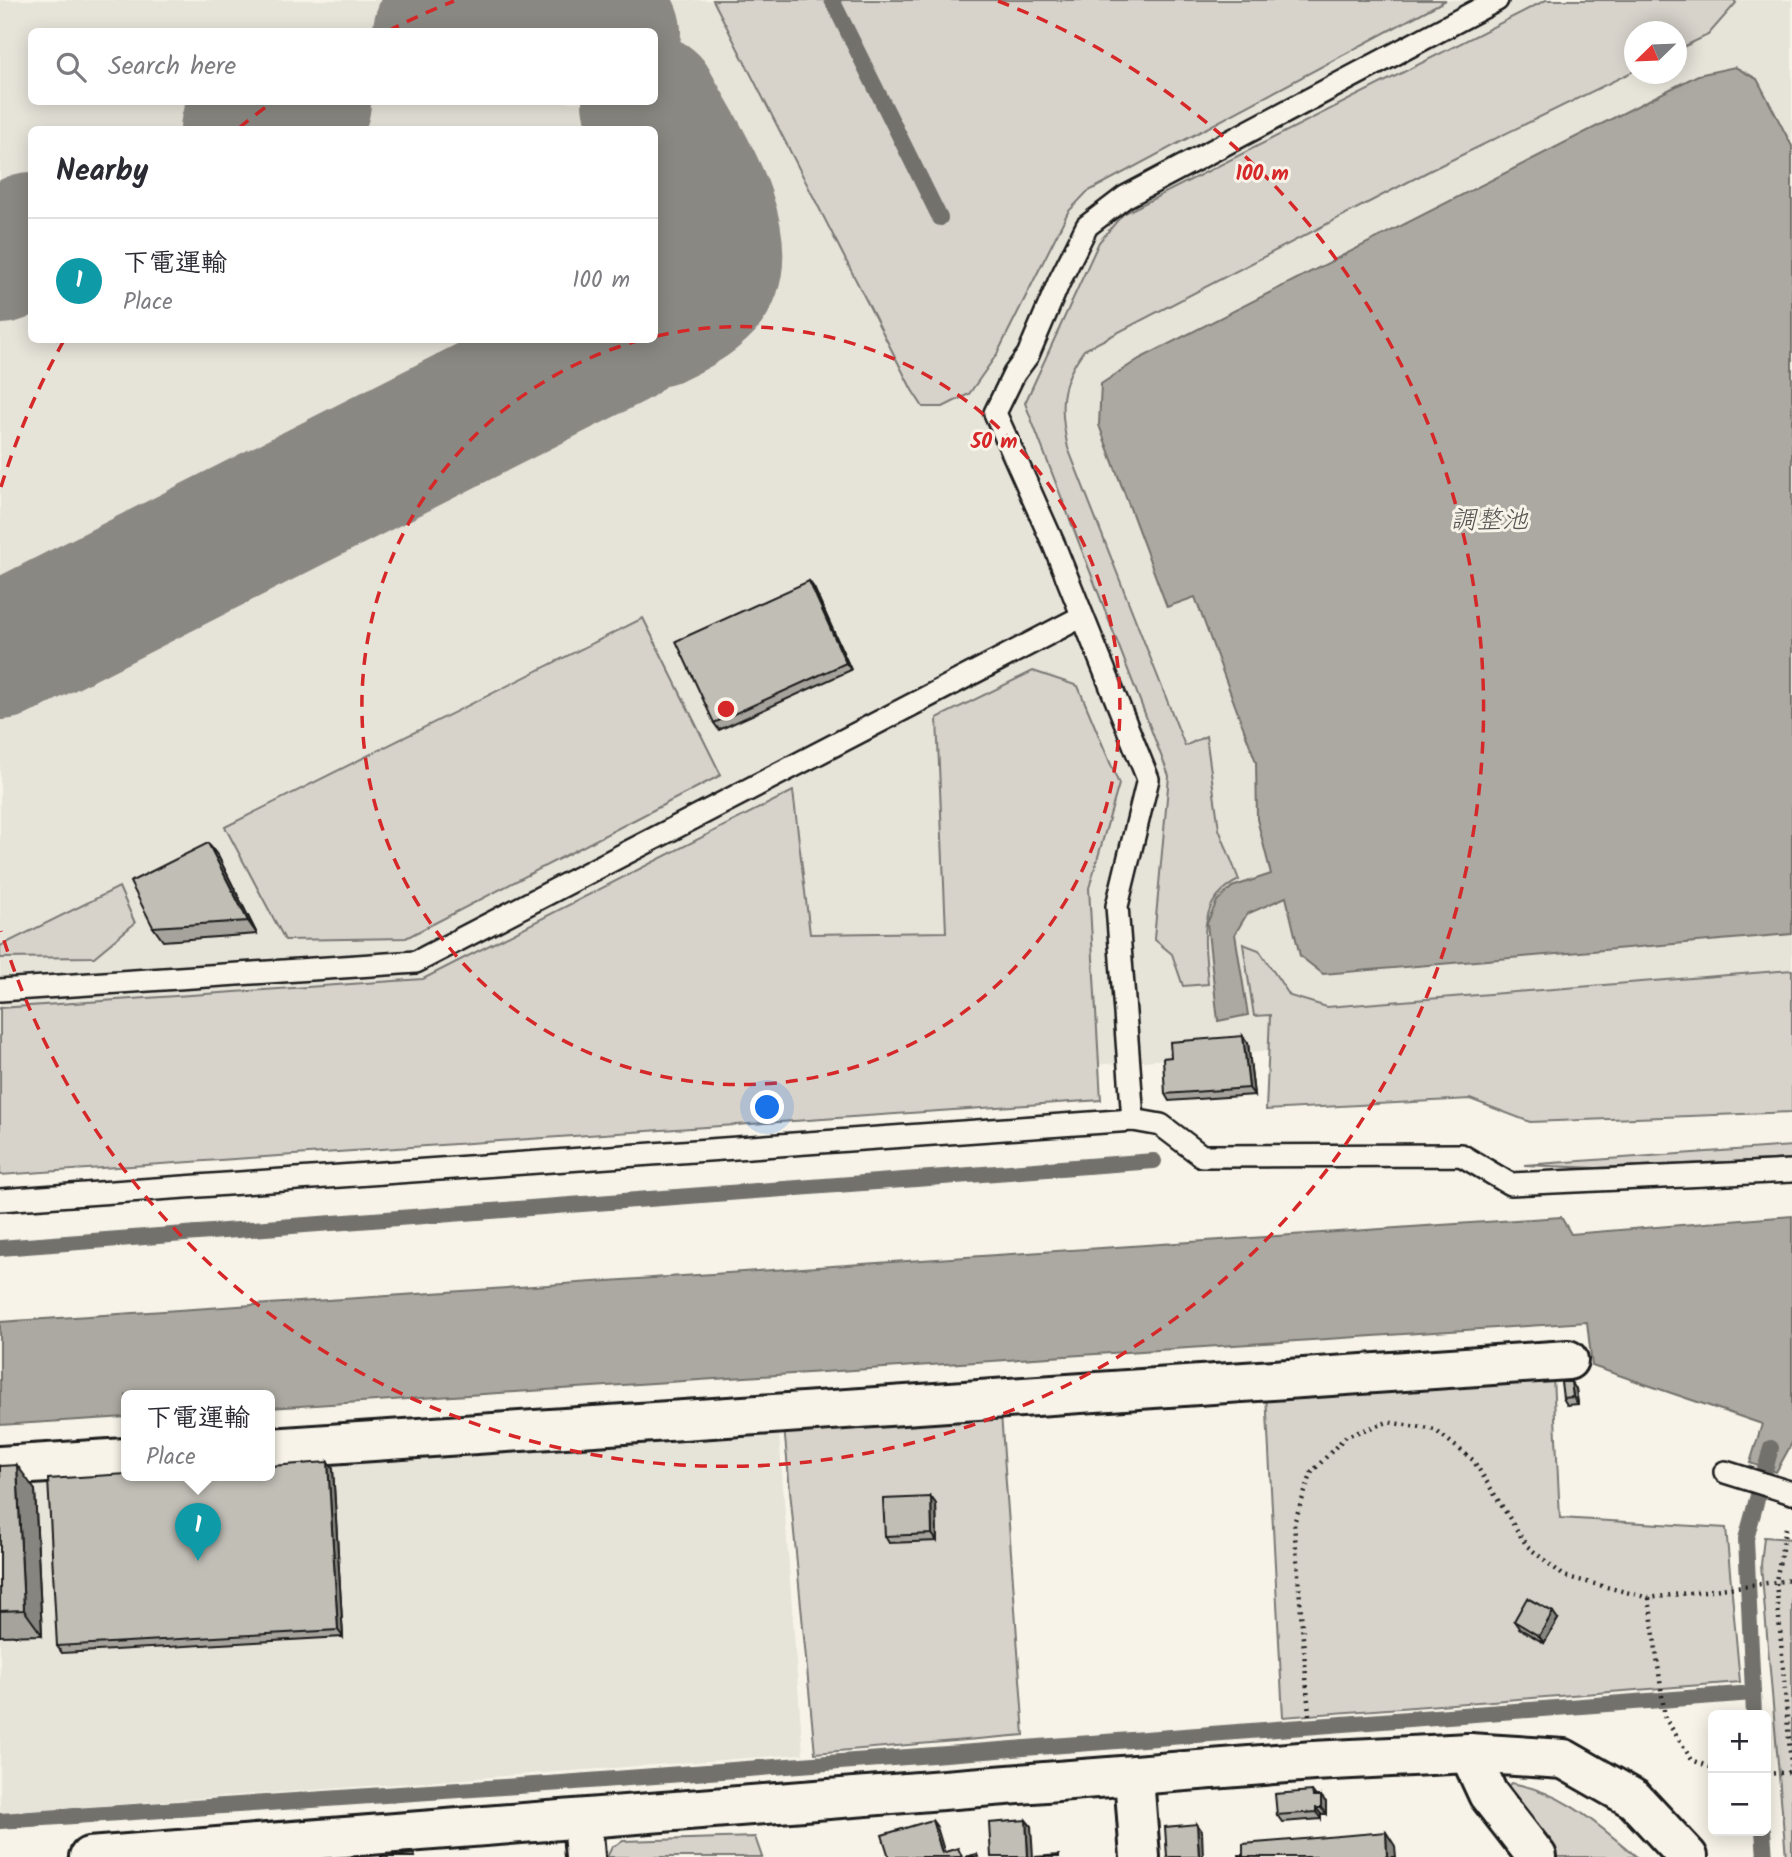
<!DOCTYPE html>
<meta charset="utf-8">
<style>
:root{--surface:#fff;--page:#f7f7f7;--text:#2b2b33;--muted:#7c7c81;--line:#e1e1e2;--accent:#111827}
body{margin:0;font-family:Kalam,"Klee One",sans-serif;background:var(--page);color:var(--text)}
.controls{position:absolute;right:21px;bottom:21px;display:grid;overflow:hidden;border-radius:10px;box-shadow:0 4px 18px #0003}
.controls button{width:63px;height:63px;display:grid;place-items:center;padding:0;border:0;border-bottom:2px solid var(--line);background:var(--surface);color:var(--text);font:35px sans-serif}
.compass{position:absolute;left:1624px;top:21px;width:63px;height:63px;border-radius:50%;background:var(--surface);box-shadow:0 4px 18px #0003;rotate:247deg}
.you{position:absolute;left:768px;top:1108px;width:24px;height:24px;margin:-18px;border:5px solid #fff;border-radius:50%;background:#1a73e8;box-shadow:0 0 0 10px #1a73e833}
.badge{display:grid;place-items:center;width:46px;height:46px;border-radius:50%;background:var(--accent);color:#fff;font-size:23px;font-weight:700}
.pin{position:absolute;translate:-50% -58px;filter:drop-shadow(0 2px 4px #0008)}
.pin::after{content:'';position:absolute;top:37px;width:24px;height:21px;background:inherit;clip-path:polygon(0 0,100% 0,50% 100%)}
.popup{position:absolute;left:121px;top:1390px;width:154px;height:91px;box-sizing:border-box;display:grid;place-content:center;border-radius:10px;background:var(--surface);filter:drop-shadow(0 2px 5px #0005);font-size:23px;white-space:nowrap;color:var(--muted)}
.popup b{font-size:26px;color:var(--text)}
.popup::after{content:'';position:absolute;left:50%;top:100%;margin-left:-14px;border:14px solid transparent;border-top-color:var(--surface)}
.list{margin:0;padding:0;list-style:none}
h2{display:flex;justify-content:space-between;align-items:center;height:91px;margin:0;padding:0 28px;font-size:30px}
h2 small{font-size:23px;font-weight:400;color:var(--muted)}
.list li{display:grid;grid-template-columns:46px 1fr auto;gap:21px;align-items:center;box-sizing:border-box;height:126px;padding:0 28px;border-top:2px solid var(--line)}
.list b{display:block;font-size:26px;white-space:nowrap}
.list p{margin:0;font-size:23px;white-space:nowrap;color:var(--muted)}
.list em{font-size:23px;font-style:normal;color:var(--muted)}
.icon{flex:none;width:38px;height:38px;fill:none;stroke:currentColor;stroke-width:2;stroke-linecap:round;stroke-linejoin:round}
.map{position:relative;flex:none;width:1792px;height:1857px;overflow:hidden}
.search{position:absolute;background:var(--surface);box-shadow:0 4px 18px #0003;left:28px;top:28px;width:630px;height:77px;display:flex;align-items:center;gap:18px;box-sizing:border-box;padding:0 24px;border-radius:10px;color:var(--muted);font-size:26px}
.panel{position:absolute;background:var(--surface);box-shadow:0 4px 18px #0003;left:28px;top:126px;width:630px;height:217px;border-radius:10px}
.map>svg:first-child{display:block}
.built{fill:#e6e3d9;fill-rule:evenodd}
.green{fill:#d7d3cb;stroke:#7a7874;stroke-width:2}
.water{fill:#aca9a2;stroke:#72716c;stroke-width:2}
.lines{fill:none;stroke-linecap:round;stroke-linejoin:round}
.stream{stroke:#72716c;stroke-width:16}
.taxiway{stroke:#8a8882;stroke-width:136}
.service-casing{stroke:#1c1c1c;stroke-width:26}
.minor-casing{stroke:#1c1c1c;stroke-width:44}
.path{stroke:#1c1c1c;stroke-width:4.5;stroke-dasharray:2 5;stroke-linecap:butt}
.service{stroke:#f7f3e8;stroke-width:21}
.minor{stroke:#f7f3e8;stroke-width:38}
.wall{fill:#a5a39c;stroke:#1c1c1c;stroke-width:2}
.shaded-wall{fill:#86857f;stroke:#1c1c1c;stroke-width:2}
.building{fill:#c0beb5;stroke:#1c1c1c;stroke-width:2}
.ring{fill:none;stroke:#d62828;stroke-width:3.5;stroke-dasharray:12 9}
.labels{text-anchor:middle;dominant-baseline:central;stroke-width:6;stroke-linejoin:round;paint-order:stroke}
.water-label{font-size:26px;font-style:italic;fill:#565452;stroke:#f7f3e8}
.centre{fill:#d62828;stroke:#f7f3e8;stroke-width:3.5}
.ring-label{font-size:21px;text-anchor:middle;font-weight:bold;fill:#d62828;stroke:#f7f3e8;stroke-width:6;stroke-linejoin:round;paint-order:stroke}
</style>
<div class="map">
<svg width="1792" height="1857" viewBox="0 0 1792 1857">
<rect width="100%" height="100%" fill="#f7f3e8"/>
<filter id="ink" filterUnits="userSpaceOnUse"><feTurbulence type="fractalNoise" baseFrequency=".0143" numOctaves="2"/><feDisplacementMap in="SourceGraphic" scale="14" xChannelSelector="R" yChannelSelector="G"/><feConvolveMatrix kernelMatrix="1 2 1 2 8 2 1 2 1" color-interpolation-filters="sRGB"/></filter>
<g filter="url(#ink)">
<g class="built">
<path d="M0 0H1792V1007L0 1156ZM32 32H654V102H32ZM1634 32H1676V74H1634ZM32 130H654V340H32Z"/>
<path d="M778 1420 803 1754 0 1813V1477L270 1475V1458Z"/>
</g>
<g class="green">
<path d="M713 0H1446L1087 192 1068 212 997 354 969 394 943 407H923L912 390Z"/>
<path d="M1546 0H1734L1736 3 1708 35 1677 50 1676 32H1634V71L1433 169 1084 350C1059 384 1059 408 1068 448L1185 746 1206 736 1219 829 1239 880C1195 901 1205 943 1208 984L1183 986 1172 954 1154 939 1169 776 1025 403 1099 242 1123 214Z"/>
<path d="M643 618 721 775 406 938 285 940 225 827Z"/>
<path d="M1033 671 1078 686 1119 784 1089 888 1101 1100 0 1175V1008L423 979 793 791 810 934 946 932 937 718Z"/>
<path d="M119 887 135 923 94 957 0 958V946Z"/>
<path d="M1243 944 1259 950 1290 996 1327 1007 1792 970V1112L1530 1122 1470 1099 1266 1110 1270 1015 1254 1016Z"/>
<path d="M1792 1146V1159L1596 1168 1524 1165Z"/>
<path d="M1553 1377 1560 1518 1726 1528 1740 1682 1283 1717 1266 1394Z"/>
<path d="M1001 1413 1024 1735 815 1753 784 1427Z"/>
<path d="M1764 1537 1792 1539V1857H1786L1761 1565Z"/>
<path d="M1511 1783C1564 1792 1597 1824 1637 1857H1556L1505 1789Z"/>
<path d="M755 1837 762 1857H607L612 1847 623 1841Z"/>
</g>
<g class="water">
<path d="M1735 67 1757 79 1792 146V934L1323 974 1300 956 1286 897 1247 914 1235 934 1248 1015 1218 1021 1207 923 1217 901 1232 887 1271 874 1257 819 1256 762 1195 597 1167 607 1099 425 1101 384 1139 359 1698 75Z"/>
<path d="M1792 1216V1443L1776 1472 1750 1463 1762 1424 1592 1366 1587 1322 270 1408V1395H126V1417L0 1425V1322L1561 1217 1571 1234Z"/>
</g>
<g class="lines">
<g class="stream">
<path d="M832 0 940 218"/>
<path d="M0 1248 1154 1161"/>
<path d="M1754 1715 1746 1539 1771 1448"/>
<path d="M0 1821 562 1783 1753 1693"/>
<path d="M1763 1831 1765 1857"/>
</g>
<g class="taxiway">
<path d="M597 0 613 32"/>
<path d="M441 32 503 0"/>
<path d="M650 102C672 145 742 243 704 287 691 301 671 311 654 319"/>
<path d="M248 130 303 102"/>
<path d="M0 256 32 240"/>
<path d="M0 652 615 340"/>
</g>
<g class="service-casing">
<g id="service">
<path d="M0 990 416 962 1081 617"/>
<path d="M1133 1120 1117 906 1148 779 1054 545 995 413 1014 374 1028 355 1059 282 1087 226 1125 197 1497 0"/>
<path d="M0 1200 1133 1120 1161 1125 1202 1156 1461 1155 1510 1184 1792 1171"/>
<path d="M1725 1472 1792 1493"/>
</g>
</g>
<g class="minor-casing">
<g id="minor">
<path d="M270 1448 1568 1360"/>
<path d="M0 1466 126 1458"/>
<path d="M1469 1753 1488 1794 1537 1857"/>
<path d="M1134 1777 1140 1857"/>
<path d="M582 1820 585 1857"/>
<path d="M89 1857 1313 1761 1469 1753 1564 1759 1634 1799 1688 1857"/>
</g>
</g>
<g class="path">
<path d="M1786 1528 1776 1581 1792 1777"/>
<path d="M1649 1598 1665 1718 1692 1760 1713 1768"/>
<path d="M1309 1715 1294 1523 1312 1472 1346 1436 1388 1422 1435 1430 1473 1460 1527 1546 1564 1576 1649 1598 1792 1580"/>
<path d="M1766 1774 1791 1772"/>
</g>
<use href="#service" class="service"/>
<use href="#minor" class="minor"/>
</g>
<g class="wall">
<path d="M809 581 814 588 851 670 719 730 714 723Z"/>
<path d="M218 856 257 934 163 941 153 927Z"/>
<path d="M1248 1043 1254 1095 1169 1101 1165 1094 1171 1057Z"/>
<path d="M1576 1389 1578 1404 1567 1405 1563 1398Z"/>
<path d="M0 1466 35 1490 42 1635 0 1636Z"/>
<path d="M333 1469 343 1637 62 1653 57 1646Z"/>
<path d="M931 1497 936 1504 937 1541 889 1543 885 1536Z"/>
<path d="M1558 1619 1544 1643 1519 1628 1514 1621Z"/>
<path d="M1312 1791 1316 1796 1326 1802V1814H1321V1819L1282 1822 1277 1815Z"/>
</g>
<g class="shaded-wall">
<path d="M809 581 814 588 851 670 846 663Z"/>
<path d="M208 843 218 856 257 934 248 921Z"/>
<path d="M1243 1036 1248 1043 1254 1095 1249 1088Z"/>
<path d="M1571 1382 1576 1389 1578 1404 1573 1397Z"/>
<path d="M328 1462 333 1469 343 1637 338 1630Z"/>
<path d="M17 1465 35 1490 42 1635 24 1610Z"/>
<path d="M931 1497 936 1504 937 1541 932 1534Z"/>
<path d="M1553 1612 1558 1619 1544 1643 1539 1636Z"/>
<path d="M1321 1796 1326 1802V1814L1321 1808Z"/>
<path d="M1316 1808 1321 1814V1819L1316 1812Z"/>
<path d="M932 1820 937 1827 946 1857 942 1853Z"/>
<path d="M1026 1820 1031 1826 1033 1857H1028Z"/>
<path d="M1197 1824 1202 1831 1203 1857H1199Z"/>
<path d="M1386 1832 1395 1846 1396 1857H1387Z"/>
</g>
<g class="building">
<path d="M809 581 846 663 714 723 676 641Z"/>
<path d="M208 843 248 921 153 927 130 882Z"/>
<path d="M1243 1036 1249 1088 1165 1094 1163 1058 1171 1057 1170 1042Z"/>
<path d="M1561 1382H1571L1573 1397 1563 1398Z"/>
<path d="M328 1462 338 1630 57 1646 48 1479 126 1474V1475H270V1466Z"/>
<path d="M17 1465 24 1610 0 1611V1466Z"/>
<path d="M931 1497 932 1534 885 1536 883 1499Z"/>
<path d="M1527 1598 1553 1612 1539 1636 1514 1621Z"/>
<path d="M1312 1791 1313 1796H1321V1808H1316V1812L1277 1815 1275 1794Z"/>
<path d="M932 1820 942 1853 958 1848 962 1857H889L882 1835Z"/>
<path d="M1026 1820 1028 1857H991L989 1823Z"/>
<path d="M1197 1824 1199 1857H1167L1165 1827Z"/>
<path d="M1386 1832 1387 1857H1239V1855H1243V1844Z"/>
<path d="M414 1854 415 1857H380Z"/>
<path d="M977 1854 978 1857H965Z"/>
<path d="M1059 1855V1857H1034Z"/>
</g>
</g>
<g class="ring">
<path d="M657 336A379 379 0 1 1 641 340"/>
<path d="M1 487A758 758 0 0 1 63 342M239 128A758 758 0 0 1 270 104M388 31A758 758 0 0 1 454 1M998 1A758 758 0 1 1 1 931"/>
</g>
<g class="labels">
<g class="water-label">
<text x="1489" y="521">調整池</text>
</g>
</g>
<circle cx="726" cy="709" r="10" class="centre"/>
<g class="ring-label">
<text x="1262" y="180">100 m</text>
<text x="994" y="448">50 m</text>
</g>
</svg>
<div class="controls">
<button>+</button>
<button>−</button>
</div>
<svg class="compass" viewBox="-18 -18 36 36"><path d="M0-13l5 13h-10z" fill="#e53935"/><path d="M0 13l5-13h-10z" fill="#7c7c81"/></svg>
<div class="you"></div>
<div class="pin badge" style="left:198px;top:1561px;background:#0f9aa8">1</div>
<div class="popup"><b>下電運輸</b>Place</div>
<div class="search"><svg class="icon" aria-label="search" viewBox="0 0 24 24"><circle cx="10" cy="10" r="6"/><path d="M15 15l6 6"/></svg>Search here</div>
<section class="panel">
<h2>Nearby<small></small></h2>
<ul class="list">
<li><span class="badge" style="background:#0f9aa8">1</span><div><b>下電運輸</b><p>Place</p></div><em>100 m</em></li>
</ul>
</section>
</div>
